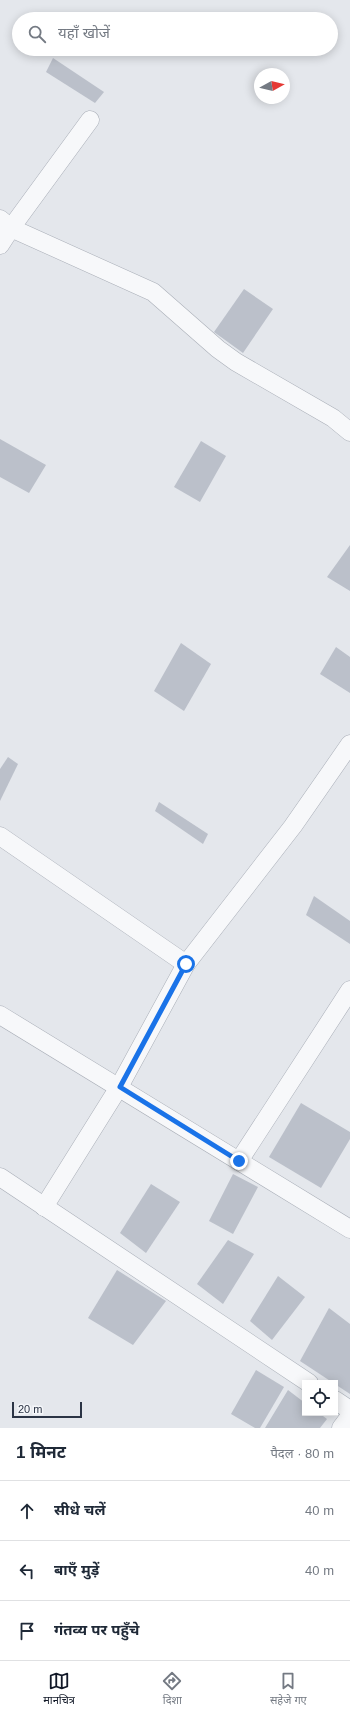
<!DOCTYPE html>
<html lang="hi">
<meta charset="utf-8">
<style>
:root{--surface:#fff;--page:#f6f6f7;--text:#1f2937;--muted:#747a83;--line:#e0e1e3;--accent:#111827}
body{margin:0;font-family:Arial,"Noto Sans Devanagari",sans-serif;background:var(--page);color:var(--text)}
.controls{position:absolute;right:12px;bottom:12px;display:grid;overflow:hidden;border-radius:0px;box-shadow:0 2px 10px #0003}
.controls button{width:36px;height:36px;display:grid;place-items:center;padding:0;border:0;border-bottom:1px solid var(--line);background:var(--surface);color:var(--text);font:20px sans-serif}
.compass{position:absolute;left:254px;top:68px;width:36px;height:36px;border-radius:50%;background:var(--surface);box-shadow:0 2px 10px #0003;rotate:82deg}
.scale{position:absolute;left:12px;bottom:10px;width:70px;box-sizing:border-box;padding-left:4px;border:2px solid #2b3445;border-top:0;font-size:11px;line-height:14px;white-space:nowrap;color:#2b3445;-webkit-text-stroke:3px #f4f6f9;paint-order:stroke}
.stop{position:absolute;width:12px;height:12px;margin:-9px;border:3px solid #1a73e8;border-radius:50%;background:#fff}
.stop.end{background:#1a73e8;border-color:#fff;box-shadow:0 1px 4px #0008}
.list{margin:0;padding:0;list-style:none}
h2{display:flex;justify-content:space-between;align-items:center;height:52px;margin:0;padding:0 16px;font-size:17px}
h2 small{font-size:13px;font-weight:400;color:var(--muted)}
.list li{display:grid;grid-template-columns:26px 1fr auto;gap:12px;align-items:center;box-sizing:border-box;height:60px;padding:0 16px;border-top:1px solid var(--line)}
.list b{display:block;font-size:15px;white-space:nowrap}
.list em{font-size:13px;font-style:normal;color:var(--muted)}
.icon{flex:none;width:22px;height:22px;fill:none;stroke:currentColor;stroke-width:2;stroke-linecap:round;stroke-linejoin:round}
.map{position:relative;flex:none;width:350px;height:1428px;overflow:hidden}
.search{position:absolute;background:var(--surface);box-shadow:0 2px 10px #0003;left:12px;right:12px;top:12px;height:44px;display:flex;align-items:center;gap:10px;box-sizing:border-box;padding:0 14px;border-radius:22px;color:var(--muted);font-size:15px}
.sheet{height:232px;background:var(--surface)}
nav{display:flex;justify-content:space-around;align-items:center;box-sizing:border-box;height:56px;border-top:1px solid var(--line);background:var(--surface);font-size:11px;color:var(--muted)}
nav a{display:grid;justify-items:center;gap:2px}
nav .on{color:var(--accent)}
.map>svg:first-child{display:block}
.building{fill:#bbc0ca}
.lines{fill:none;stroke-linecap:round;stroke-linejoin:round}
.minor-casing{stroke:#a9aeb7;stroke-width:19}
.minor{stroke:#f7f8fa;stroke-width:18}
.route{stroke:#1a73e8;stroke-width:5}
</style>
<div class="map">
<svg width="350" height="1428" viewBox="0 0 350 1428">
<rect width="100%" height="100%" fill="#e4e7ec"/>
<g class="building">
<path d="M53 58 104 92 95 103 46 72Z"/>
<path d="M244 289 273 309 243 353 214 332Z"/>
<path d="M0 439 46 465 29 493 0 477Z"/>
<path d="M201 441 226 456 200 502 174 487Z"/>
<path d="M350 545V591L327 577Z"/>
<path d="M181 643 211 664 184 711 154 691Z"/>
<path d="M336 647 350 657V693L320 674Z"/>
<path d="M8 757 18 764 0 801V769Z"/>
<path d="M159 802 208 834 203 844 155 811Z"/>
<path d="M314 896 350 921V944L306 915Z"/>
<path d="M301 1103 350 1132V1139L321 1188 269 1157Z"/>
<path d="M233 1174 258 1187 233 1234 209 1221Z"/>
<path d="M151 1184 180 1202 146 1253 120 1233Z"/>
<path d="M228 1240 254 1254 223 1304 197 1284Z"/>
<path d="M117 1270 166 1301 133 1345 88 1318Z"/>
<path d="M278 1276 305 1297 272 1340 250 1321Z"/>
<path d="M329 1308 350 1324V1394L300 1361Z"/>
<path d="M256 1370 284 1387 260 1428H255L231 1414Z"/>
<path d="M288 1390 305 1403V1413H319L327 1419 320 1428H265Z"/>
</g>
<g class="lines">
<g class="minor-casing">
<g id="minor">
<path d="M0 219 11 228 153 292 218 349 236 362 333 418 350 432"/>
<path d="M0 245 11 228 90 120"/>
<path d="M0 836 186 964"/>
<path d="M0 1015 350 1229"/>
<path d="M239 1161 350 990"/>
<path d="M0 1177 309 1383"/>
<path d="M44 1207 119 1087 186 964 293 826 350 744"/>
<path d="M335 1400 350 1410"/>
<path d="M341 1428 350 1416"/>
</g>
</g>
<use href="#minor" class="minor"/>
</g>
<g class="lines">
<path class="route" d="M186 964 120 1087 239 1161"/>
</g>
</svg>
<div class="controls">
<button><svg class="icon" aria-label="locate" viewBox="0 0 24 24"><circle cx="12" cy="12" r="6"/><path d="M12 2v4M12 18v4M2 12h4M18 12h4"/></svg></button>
</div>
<svg class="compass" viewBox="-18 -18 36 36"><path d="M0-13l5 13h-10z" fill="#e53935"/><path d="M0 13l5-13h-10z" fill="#747a83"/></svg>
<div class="scale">20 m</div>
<div class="stop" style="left:186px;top:964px"></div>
<div class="stop end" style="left:239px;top:1161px"></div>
<div class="search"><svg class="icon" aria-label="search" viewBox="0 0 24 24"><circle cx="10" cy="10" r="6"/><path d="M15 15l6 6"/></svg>यहाँ खोजें</div>
</div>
<section class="sheet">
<h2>1 मिनट<small>पैदल · 80 m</small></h2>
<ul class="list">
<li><svg class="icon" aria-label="ahead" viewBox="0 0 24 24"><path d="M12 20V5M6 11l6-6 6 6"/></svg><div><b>सीधे चलें</b></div><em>40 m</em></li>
<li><svg class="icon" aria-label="left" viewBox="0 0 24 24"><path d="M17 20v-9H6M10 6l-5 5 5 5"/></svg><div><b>बाएँ मुड़ें</b></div><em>40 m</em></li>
<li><svg class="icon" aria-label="arrive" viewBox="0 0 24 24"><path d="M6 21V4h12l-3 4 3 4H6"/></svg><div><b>गंतव्य पर पहुँचे</b></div></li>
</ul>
</section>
<nav>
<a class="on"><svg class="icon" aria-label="map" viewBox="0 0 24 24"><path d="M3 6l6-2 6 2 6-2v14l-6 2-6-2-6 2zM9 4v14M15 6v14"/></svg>मानचित्र</a>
<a><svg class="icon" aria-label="directions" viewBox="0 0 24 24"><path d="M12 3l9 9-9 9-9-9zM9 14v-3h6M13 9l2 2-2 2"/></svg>दिशा</a>
<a><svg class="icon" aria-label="saved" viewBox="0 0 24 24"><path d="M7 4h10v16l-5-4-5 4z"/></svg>सहेजे गए</a>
</nav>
